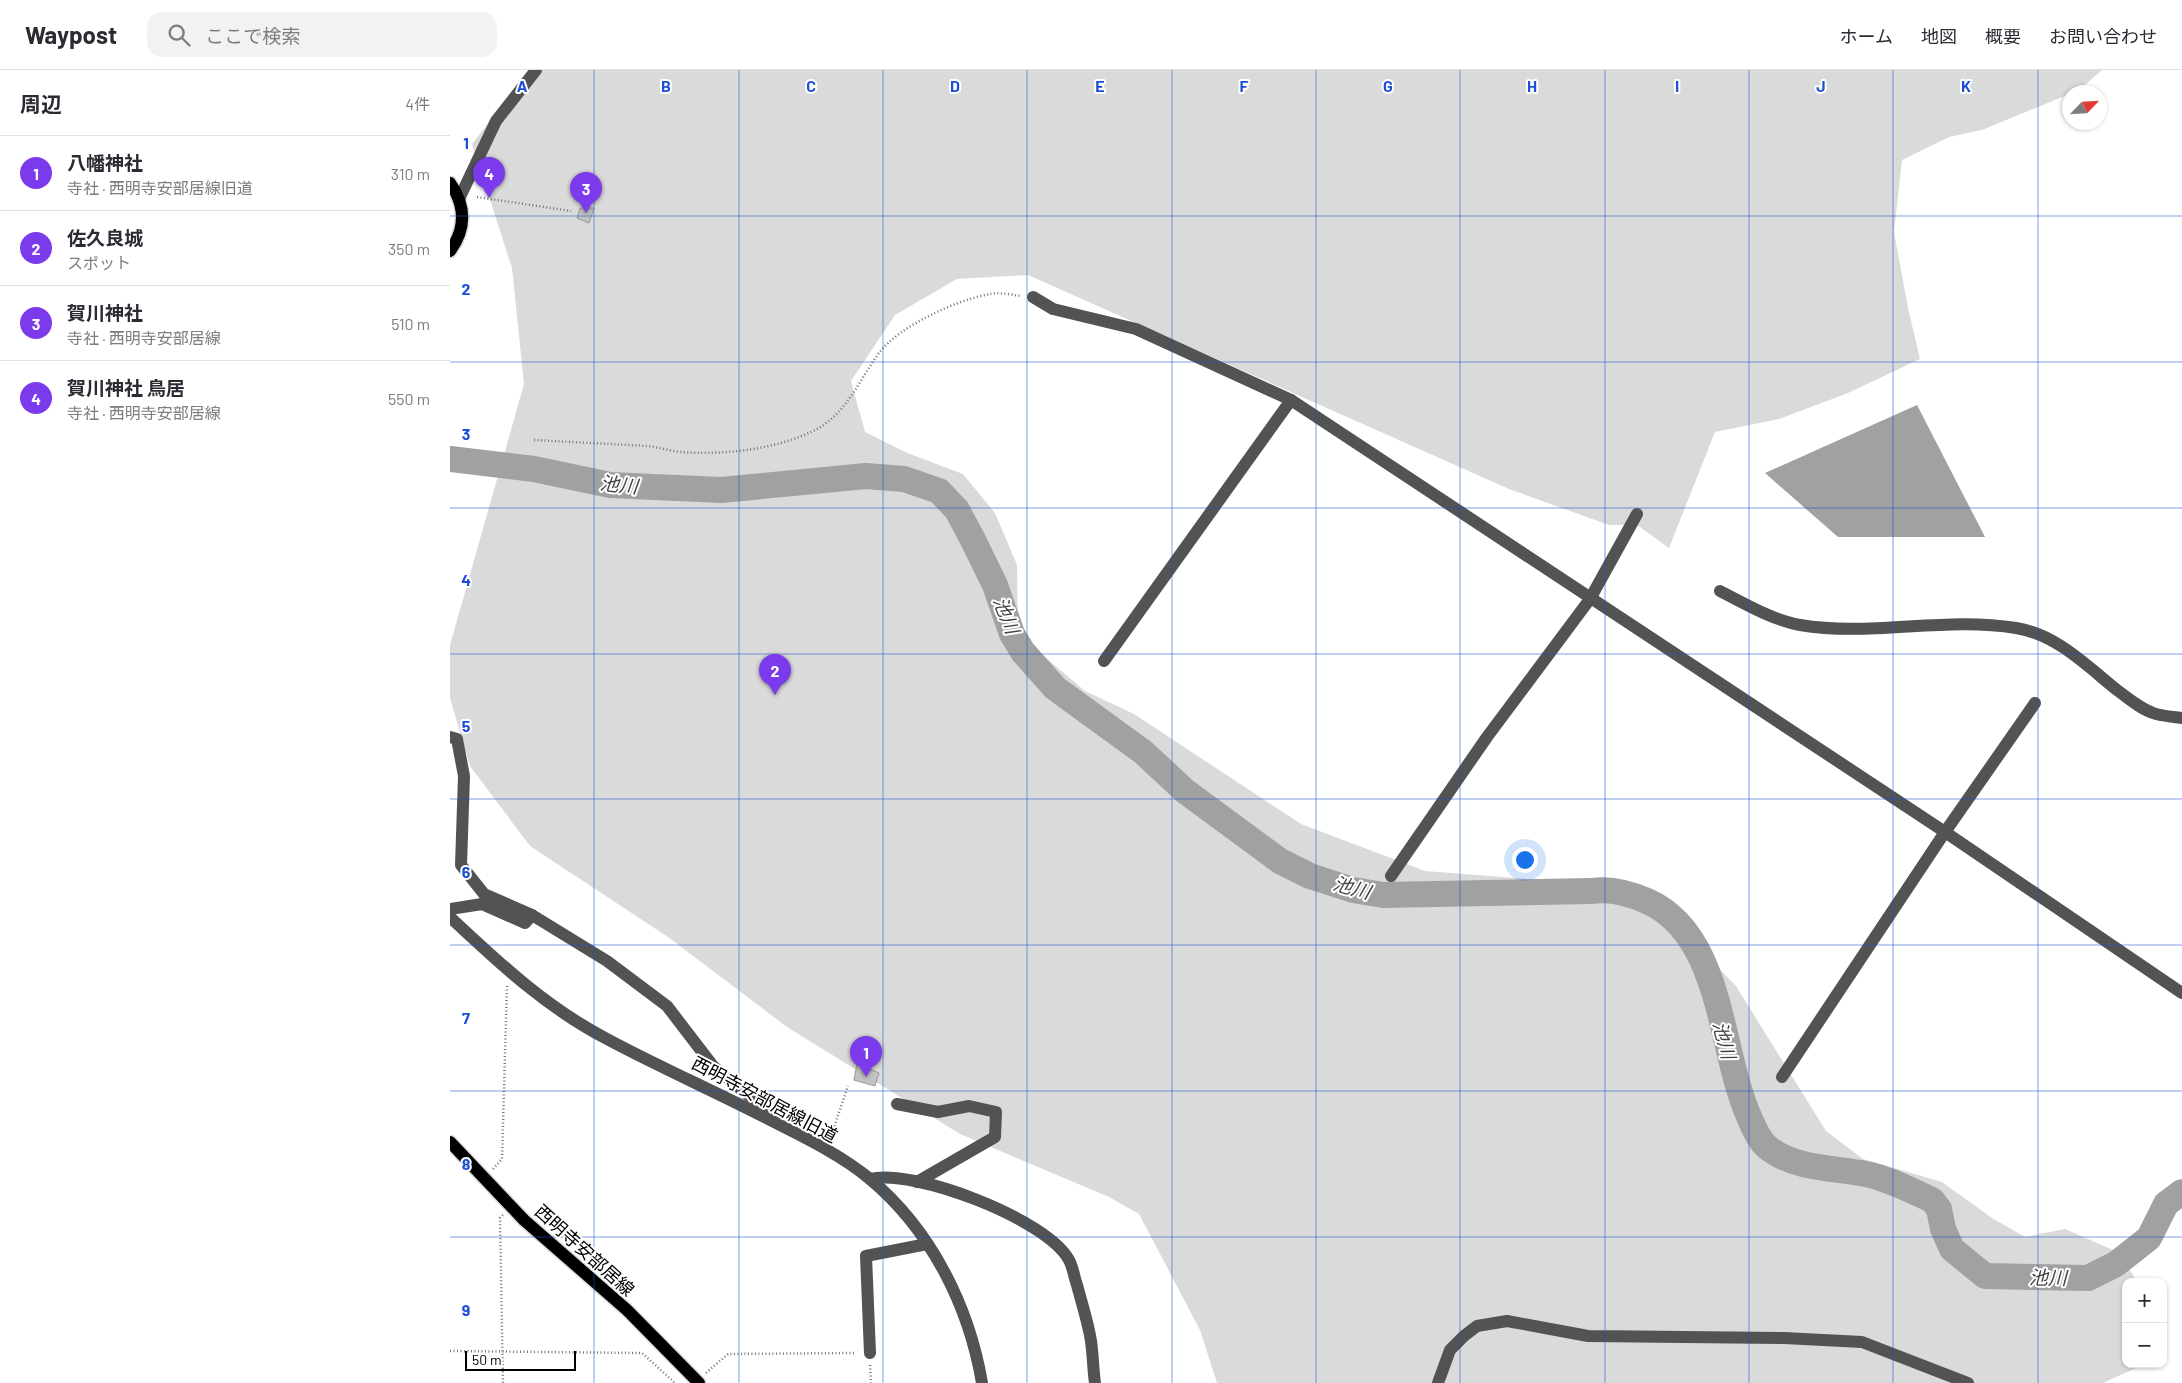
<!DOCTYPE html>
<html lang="ja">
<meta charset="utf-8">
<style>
:root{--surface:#fff;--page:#f2f2f3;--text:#2b2b33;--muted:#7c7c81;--line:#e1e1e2;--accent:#7c3aed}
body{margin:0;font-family:Barlow,"Noto Sans JP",sans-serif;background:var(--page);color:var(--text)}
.controls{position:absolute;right:15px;bottom:15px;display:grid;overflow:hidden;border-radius:10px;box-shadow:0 1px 4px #0004}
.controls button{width:45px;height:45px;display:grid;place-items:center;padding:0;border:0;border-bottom:1px solid var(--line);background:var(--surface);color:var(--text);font:25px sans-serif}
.compass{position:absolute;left:1612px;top:15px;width:45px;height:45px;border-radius:50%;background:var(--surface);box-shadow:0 1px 4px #0004;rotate:65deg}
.scale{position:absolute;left:15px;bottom:12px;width:111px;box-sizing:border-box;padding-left:5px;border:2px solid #000;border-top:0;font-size:14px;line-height:18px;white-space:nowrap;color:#000;-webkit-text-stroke:4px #fff;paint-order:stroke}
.you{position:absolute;left:1074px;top:789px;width:18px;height:18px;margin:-12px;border:4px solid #fff;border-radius:50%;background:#1a73e8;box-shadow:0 0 0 8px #1a73e833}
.badge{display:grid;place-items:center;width:32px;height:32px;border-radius:50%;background:var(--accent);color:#fff;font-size:16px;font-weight:700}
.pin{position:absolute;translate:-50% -41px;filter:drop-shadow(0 1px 2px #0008)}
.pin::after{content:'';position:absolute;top:26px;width:18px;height:15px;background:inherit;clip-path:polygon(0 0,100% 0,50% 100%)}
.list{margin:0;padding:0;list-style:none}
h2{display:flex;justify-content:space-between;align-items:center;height:65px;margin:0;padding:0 20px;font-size:21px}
h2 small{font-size:16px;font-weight:400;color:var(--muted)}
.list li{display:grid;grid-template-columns:32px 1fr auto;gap:15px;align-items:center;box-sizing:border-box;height:75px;padding:0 20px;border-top:1px solid var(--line)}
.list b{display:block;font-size:19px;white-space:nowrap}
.list p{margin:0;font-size:16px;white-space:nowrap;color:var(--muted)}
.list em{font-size:16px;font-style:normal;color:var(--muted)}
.icon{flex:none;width:28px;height:28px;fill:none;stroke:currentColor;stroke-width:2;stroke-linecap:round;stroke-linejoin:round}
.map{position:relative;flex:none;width:1732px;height:1313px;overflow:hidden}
header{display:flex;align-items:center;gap:30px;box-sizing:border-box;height:70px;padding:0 25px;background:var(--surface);border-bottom:1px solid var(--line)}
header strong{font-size:24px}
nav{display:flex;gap:28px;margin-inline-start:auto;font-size:18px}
.search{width:350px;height:45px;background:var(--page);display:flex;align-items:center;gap:12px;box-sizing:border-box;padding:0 18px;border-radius:15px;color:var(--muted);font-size:19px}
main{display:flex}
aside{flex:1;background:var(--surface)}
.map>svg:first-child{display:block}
.green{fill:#dadada}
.water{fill:#a1a1a1}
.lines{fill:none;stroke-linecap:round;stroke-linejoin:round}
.river{stroke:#a1a1a1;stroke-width:26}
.building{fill:#c3c3c3;stroke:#979797}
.major-casing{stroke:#dbdbdb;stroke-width:15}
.path{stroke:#757575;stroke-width:2.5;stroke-dasharray:1 2.5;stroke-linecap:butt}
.minor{stroke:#535353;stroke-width:12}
.major{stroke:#000;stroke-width:12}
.grid{fill:none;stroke:#1d4ed8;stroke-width:1;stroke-opacity:0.55}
.labels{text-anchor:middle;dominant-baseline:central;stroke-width:4;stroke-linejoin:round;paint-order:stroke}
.street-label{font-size:18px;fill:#000;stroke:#fff}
.water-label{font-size:19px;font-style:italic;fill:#424242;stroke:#fff}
.grid-label{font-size:16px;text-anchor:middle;font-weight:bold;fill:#1d4ed8;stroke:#fff;stroke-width:4;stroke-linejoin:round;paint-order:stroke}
</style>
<header>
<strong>Waypost</strong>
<div class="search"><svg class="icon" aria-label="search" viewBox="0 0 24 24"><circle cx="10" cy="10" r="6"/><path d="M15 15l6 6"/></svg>ここで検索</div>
<nav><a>ホーム</a><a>地図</a><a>概要</a><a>お問い合わせ</a></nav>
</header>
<main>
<aside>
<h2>周辺<small>4件</small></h2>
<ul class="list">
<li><span class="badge">1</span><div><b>八幡神社</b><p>寺社 · 西明寺安部居線旧道</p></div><em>310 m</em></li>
<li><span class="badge">2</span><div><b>佐久良城</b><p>スポット</p></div><em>350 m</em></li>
<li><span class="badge">3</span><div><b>賀川神社</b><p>寺社 · 西明寺安部居線</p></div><em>510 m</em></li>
<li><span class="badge">4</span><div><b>賀川神社 鳥居</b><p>寺社 · 西明寺安部居線</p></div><em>550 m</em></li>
</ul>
</aside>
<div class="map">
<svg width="1732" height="1313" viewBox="0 0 1732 1313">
<rect width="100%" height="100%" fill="#fff"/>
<path class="green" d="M79 0H1652L1629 20 1532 60 1499 67 1452 90 1444 162 1458 238 1470 289 1398 323 1329 349 1265 362 1219 478 1187 455H1159L1059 419 578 205 507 209 445 245 401 311 415 362 455 382 513 404 545 443 567 495 568 564 635 621 684 644 851 754 975 801 1142 814 1213 841 1286 916 1376 1061 1413 1089 1492 1112 1542 1148 1575 1167 1615 1159 1670 1183 1687 1212H1676V1294H1690L1688 1297 1653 1313H767L750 1260 689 1144 659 1127 510 1064 337 957 218 867 80 776 20 696 0 628V575L74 314 62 198 22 74Z"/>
<path class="water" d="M1467 335 1535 467H1388L1315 403Z"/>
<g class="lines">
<path class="river" d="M0 389 84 399 160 415 271 420 416 406 454 409 489 421 507 440 522 468 545 515 562 564 573 582 605 618 693 682 735 721 830 791 860 806 903 820 933 825 1142 821C1161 818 1179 823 1197 831 1274 865 1269 982 1300 1049 1305 1060 1310 1073 1321 1080 1347 1099 1385 1098 1416 1104 1437 1108 1462 1121 1482 1130L1489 1139 1493 1159 1502 1179 1535 1206 1638 1208 1666 1194 1699 1168 1716 1134 1732 1122"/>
</g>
<g class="building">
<path d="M130 138H144L139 153 127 148Z"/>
<path d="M407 994 429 1003 425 1016 404 1010Z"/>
</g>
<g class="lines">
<g class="major-casing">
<g id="major">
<path d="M0 113C16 136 16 159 0 181"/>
<path d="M0 1072 74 1150 177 1240 249 1313"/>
</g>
</g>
<g class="path">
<path d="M27 127 121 141"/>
<path d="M84 370C122 372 160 374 198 376 209 377 220 381 231 382 274 385 322 380 361 362 395 347 408 312 429 283 449 256 508 229 541 224 551 222 562 225 571 226"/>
<path d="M381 1066 398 1016"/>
<path d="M43 1099 52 1089 57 915"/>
<path d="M53 1145 50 1148 53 1313"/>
<path d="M0 1281 192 1283 225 1313"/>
<path d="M420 1295 421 1313"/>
<path d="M256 1303 278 1284 406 1283"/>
</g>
<g class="minor">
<path d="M10 127 46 51 86 0"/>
<path d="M583 227 603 239 686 259 841 330 1495 762 1732 923"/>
<path d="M1270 521C1295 534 1323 550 1350 555 1421 567 1495 546 1566 558 1606 564 1637 596 1667 620 1679 629 1692 640 1706 644 1714 646 1724 647 1732 648"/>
<path d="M654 591 841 330"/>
<path d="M0 667 7 669 14 706 11 795 34 824 82 845 157 891 217 936 263 996 323 1046"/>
<path d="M941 806 1037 667 1140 529 1187 444"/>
<path d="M0 839 32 834 75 853 82 845"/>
<path d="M0 847C49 893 97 938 157 969 213 999 271 1024 326 1053 358 1069 392 1086 420 1109 481 1160 519 1236 532 1313"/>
<path d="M1332 1007 1495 762 1585 633"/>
<path d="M447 1034 488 1042 519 1036 546 1042 545 1067 467 1112"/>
<path d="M420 1109C463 1098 597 1149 619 1190 623 1197 624 1207 627 1215 632 1234 638 1252 641 1271 643 1285 643 1299 645 1313"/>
<path d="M420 1283 416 1186 477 1174"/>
<path d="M988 1313 1000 1280 1014 1266 1027 1256 1057 1251 1138 1266 1334 1268 1412 1272 1518 1313"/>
</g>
<use href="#major" class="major"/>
</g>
<path class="grid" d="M144 0V1313M289 0V1313M433 0V1313M577 0V1313M722 0V1313M866 0V1313M1010 0V1313M1155 0V1313M1299 0V1313M1443 0V1313M1588 0V1313M0 146H1732M0 292H1732M0 438H1732M0 584H1732M0 729H1732M0 875H1732M0 1021H1732M0 1167H1732"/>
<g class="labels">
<g class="street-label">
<text transform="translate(315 1029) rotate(28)">西明寺安部居線旧道</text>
<text transform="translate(135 1180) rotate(42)">西明寺安部居線</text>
</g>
<g class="water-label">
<text transform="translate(169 414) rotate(6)">池川</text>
<text transform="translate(557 545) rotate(68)">池川</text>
<text transform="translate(902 817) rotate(15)">池川</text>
<text transform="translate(1275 970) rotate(75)">池川</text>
<text transform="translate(1598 1207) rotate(1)">池川</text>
</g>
</g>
<g class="grid-label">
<text x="72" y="22">A</text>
<text x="216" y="22">B</text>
<text x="361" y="22">C</text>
<text x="505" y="22">D</text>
<text x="650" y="22">E</text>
<text x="794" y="22">F</text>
<text x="938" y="22">G</text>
<text x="1082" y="22">H</text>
<text x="1227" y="22">I</text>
<text x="1371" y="22">J</text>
<text x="1516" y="22">K</text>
<text x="16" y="79">1</text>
<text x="16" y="225">2</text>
<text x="16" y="370">3</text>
<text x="16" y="516">4</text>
<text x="16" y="662">5</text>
<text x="16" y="808">6</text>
<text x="16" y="954">7</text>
<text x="16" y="1100">8</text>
<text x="16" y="1246">9</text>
</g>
</svg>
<div class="controls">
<button>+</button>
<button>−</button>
</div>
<svg class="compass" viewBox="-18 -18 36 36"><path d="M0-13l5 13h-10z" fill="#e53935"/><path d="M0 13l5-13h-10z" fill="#7c7c81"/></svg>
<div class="scale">50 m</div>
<div class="you"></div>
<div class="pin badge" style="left:416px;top:1007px">1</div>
<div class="pin badge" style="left:325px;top:625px">2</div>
<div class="pin badge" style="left:136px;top:143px">3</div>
<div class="pin badge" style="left:39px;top:128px">4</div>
</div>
</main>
